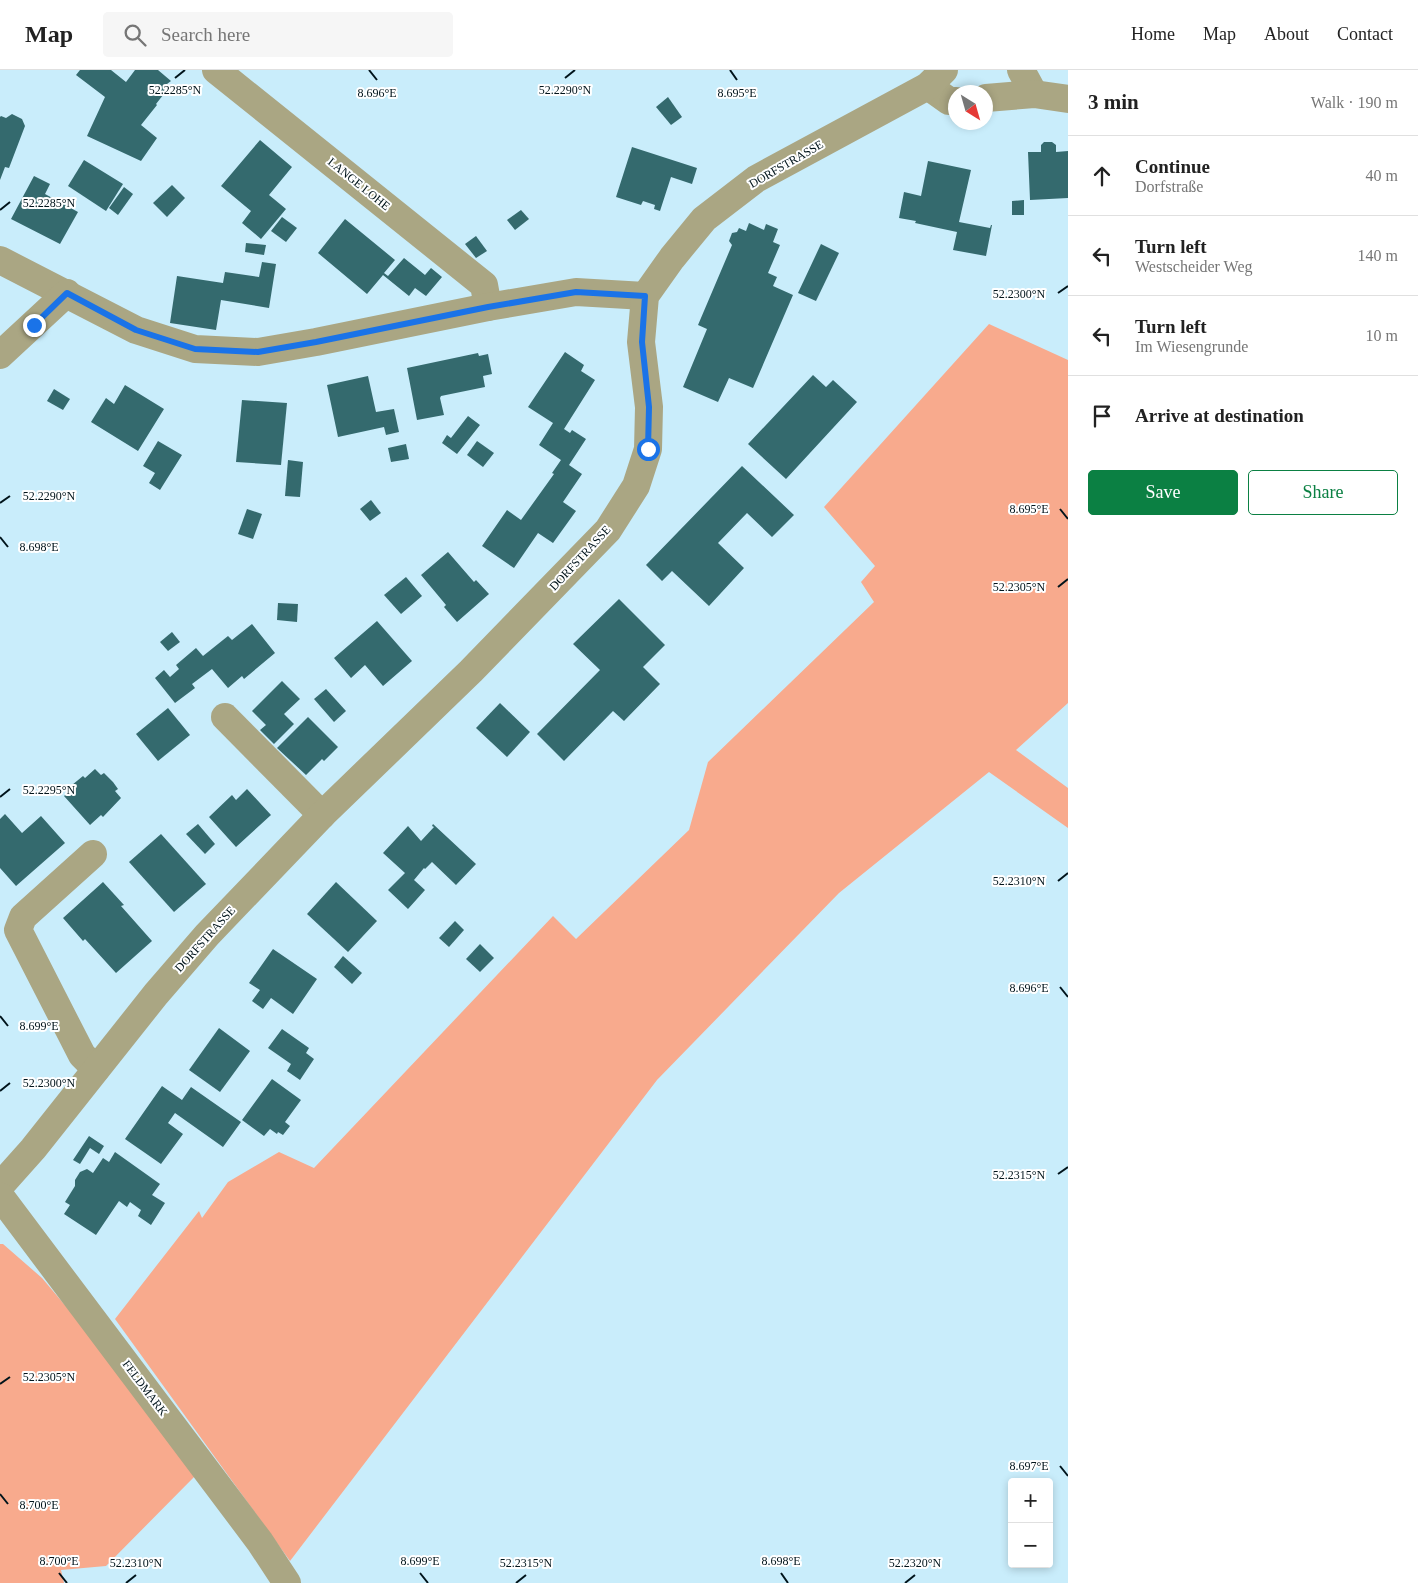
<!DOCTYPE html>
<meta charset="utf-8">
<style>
:root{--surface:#fff;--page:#f6f6f6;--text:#222;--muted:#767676;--line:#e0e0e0;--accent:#0b8043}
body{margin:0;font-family:"Times New Roman",serif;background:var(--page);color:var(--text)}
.controls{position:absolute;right:15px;bottom:15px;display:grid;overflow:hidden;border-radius:5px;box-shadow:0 2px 8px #0003}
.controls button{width:45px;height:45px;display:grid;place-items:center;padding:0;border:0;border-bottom:1px solid var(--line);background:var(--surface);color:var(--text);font:25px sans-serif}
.compass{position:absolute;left:948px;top:15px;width:45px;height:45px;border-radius:50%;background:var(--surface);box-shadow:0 2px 8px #0003;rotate:143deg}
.stop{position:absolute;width:15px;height:15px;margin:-11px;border:4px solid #1a73e8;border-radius:50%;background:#fff}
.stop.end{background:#1a73e8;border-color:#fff;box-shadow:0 1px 5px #0008}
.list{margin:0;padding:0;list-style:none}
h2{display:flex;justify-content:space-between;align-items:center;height:65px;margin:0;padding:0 20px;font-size:21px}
h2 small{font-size:16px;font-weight:400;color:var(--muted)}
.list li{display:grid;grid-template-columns:32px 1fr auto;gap:15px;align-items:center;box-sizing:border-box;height:80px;padding:0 20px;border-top:1px solid var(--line)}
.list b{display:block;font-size:19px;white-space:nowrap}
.list p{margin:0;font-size:16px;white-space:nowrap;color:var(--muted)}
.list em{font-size:16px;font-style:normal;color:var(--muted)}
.actions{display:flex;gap:10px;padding:15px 20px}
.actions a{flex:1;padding:11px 0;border:1px solid var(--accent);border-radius:5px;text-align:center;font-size:18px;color:var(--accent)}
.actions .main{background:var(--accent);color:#fff}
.icon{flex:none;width:28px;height:28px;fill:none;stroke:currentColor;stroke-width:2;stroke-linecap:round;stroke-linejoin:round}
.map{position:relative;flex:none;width:1068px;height:1513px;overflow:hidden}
header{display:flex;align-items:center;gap:30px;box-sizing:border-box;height:70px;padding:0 25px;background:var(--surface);border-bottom:1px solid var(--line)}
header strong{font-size:24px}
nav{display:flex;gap:28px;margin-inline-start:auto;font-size:18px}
.search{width:350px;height:45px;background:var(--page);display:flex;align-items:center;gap:12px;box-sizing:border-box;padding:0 18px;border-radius:5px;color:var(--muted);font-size:19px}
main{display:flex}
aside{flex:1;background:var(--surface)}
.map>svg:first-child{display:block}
.green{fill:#f8aa8d}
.building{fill:#346a6e}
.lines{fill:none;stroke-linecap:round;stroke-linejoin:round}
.minor{stroke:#aaa683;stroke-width:28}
.route{stroke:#1a73e8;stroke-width:6}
.ticks{fill:none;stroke:#01141b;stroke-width:2}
.labels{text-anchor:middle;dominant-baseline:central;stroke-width:4;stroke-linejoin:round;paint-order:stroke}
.street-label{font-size:12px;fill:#01141b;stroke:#fff}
.ticks-label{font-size:12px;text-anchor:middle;fill:#01141b;stroke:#fff;stroke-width:4;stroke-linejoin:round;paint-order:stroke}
</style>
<header>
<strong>Map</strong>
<div class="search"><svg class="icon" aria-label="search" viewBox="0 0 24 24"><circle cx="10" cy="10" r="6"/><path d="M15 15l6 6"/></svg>Search here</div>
<nav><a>Home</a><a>Map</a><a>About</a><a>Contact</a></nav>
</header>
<main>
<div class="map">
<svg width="1068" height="1513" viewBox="0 0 1068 1513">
<rect width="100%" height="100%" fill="#c9edfb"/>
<g class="green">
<path d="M989 254 1068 290V633L1016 680 1068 718V758L989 702 839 823 657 1010 290 1491 115 1249 199 1141 202 1148 228 1112 279 1082 314 1098 553 846 576 869 689 760 708 692 874 532 861 512 875 496 824 437Z"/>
<path d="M0 1174H3L42 1208 96 1272 195 1406 106 1496 61 1500 64 1513H0Z"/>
</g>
<g class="building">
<path d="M80 0H111L126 12 135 0H158L171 11 167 14 171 18 168 22 167 20 156 34 157 35 141 55 157 68 141 91 87 66 105 27 76 5Z"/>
<path d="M668 27 682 47 671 55 656 37Z"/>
<path d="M12 44 22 49 25 56 9 98 5 97 0 110V47L1 46 6 48Z"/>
<path d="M260 70 292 97 269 125 286 139 261 169 242 153 251 141 221 116Z"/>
<path d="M1044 72H1052L1056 75V82L1068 81V128L1030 130 1028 82H1041V75Z"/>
<path d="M632 77 697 98 692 114 671 107 660 141 654 139 655 135 643 131 641 135 616 127Z"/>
<path d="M84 90 123 114 106 141 68 116Z"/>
<path d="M928 91 971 100 959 152 990 158 991 155H992L986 186 953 180 957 162 915 153 916 151 899 148 904 122 921 126Z"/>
<path d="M34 106 50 114 45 124 78 142 60 174 11 149Z"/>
<path d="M172 115 185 128 167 147 153 133Z"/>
<path d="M124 117 133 124 118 145 109 138Z"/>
<path d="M1024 130V145H1012V131Z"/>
<path d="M521 140 529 149 515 160 507 150Z"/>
<path d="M282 147 297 158 286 172 271 161Z"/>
<path d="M345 149 395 190 384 203 388 206 404 188 425 205 431 198 442 207 426 226 415 218 409 226 383 205 367 224 318 183Z"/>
<path d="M749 153 764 160 766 154 778 159 773 172 780 175 768 203 777 207 773 216 793 225 753 318 729 308 718 332 683 317 707 259 698 255 732 175 729 171 732 163 737 162 739 158 746 161Z"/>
<path d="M476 166 487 181 476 188 465 174Z"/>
<path d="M246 173 266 175 264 185 245 182Z"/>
<path d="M821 174 839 183 816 231 798 223Z"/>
<path d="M262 192 276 194 269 238 221 230 216 260 170 253 177 206 223 213 225 202 259 207Z"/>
<path d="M565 282 584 295 581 301 595 310 564 359 570 363 572 360 586 369 569 395 582 404 563 432 576 441 553 473 538 463 514 498 482 476 507 440 521 450 554 404 552 403 561 390 539 375 553 353 528 337Z"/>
<path d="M478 283 479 286 488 284 492 304 483 306 485 317 441 326 440 328 444 345 417 350 407 298Z"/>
<path d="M813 305 826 317 833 310 857 332 786 409 748 374Z"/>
<path d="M368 306 376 342 394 339 399 362 386 365 384 357 338 367 327 315Z"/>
<path d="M125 315 164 339 138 381 91 352 106 328 114 334Z"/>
<path d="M54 319 70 329 63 340 47 331Z"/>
<path d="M242 330 287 333 281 395 236 392Z"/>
<path d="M468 346 480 355 457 384 442 373 447 365 451 368Z"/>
<path d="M158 371 182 385 160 420 149 413 155 403 143 396Z"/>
<path d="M477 371 494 383 483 397 467 385Z"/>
<path d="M406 374 409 389 391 392 388 378Z"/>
<path d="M288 390 303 392 300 427 285 426Z"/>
<path d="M742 396 794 445 772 467 747 443 718 473 744 498 709 536 672 501 662 511 646 495Z"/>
<path d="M371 430 381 443 370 451 360 439Z"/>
<path d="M247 439 262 444 253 469 238 464Z"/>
<path d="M448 482 474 512 476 510 489 524 457 552 444 537 446 535 421 505Z"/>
<path d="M406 507 422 526 401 544 384 525Z"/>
<path d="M619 529 665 575 643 597 660 614 624 651 613 641 564 691 537 664 600 600 573 574Z"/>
<path d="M278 533 298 534 297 552 277 550Z"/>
<path d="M377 551 412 591 383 616 365 595 351 608 334 588Z"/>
<path d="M252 554 275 583 244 609 242 606 228 618 212 599 192 614 195 618 175 633 155 608 164 600 170 607 179 599 176 595 196 578 203 586 228 566 232 570Z"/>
<path d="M172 562 180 572 168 581 160 572Z"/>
<path d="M282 611 300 629 284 644 294 654 274 674 260 660 266 655 252 641Z"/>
<path d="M326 619 346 641 334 652 314 629Z"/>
<path d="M500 633 530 662 507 687 476 658Z"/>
<path d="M168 638 190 665 158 691 136 664Z"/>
<path d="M308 647 338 677 324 691 322 689 306 705 277 678Z"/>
<path d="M95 699 101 705 104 703 113 712 118 719 115 721 121 728 103 747 101 745 90 755 64 726 74 717 72 715 83 706 85 708Z"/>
<path d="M247 719 271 745 236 777 209 747 232 725 236 730Z"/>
<path d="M5 744 22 763 41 746 65 773 16 816 0 798V749Z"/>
<path d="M198 754 215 774 205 784 186 764Z"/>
<path d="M433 754 476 794 456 815 432 792 425 799 424 798 414 810 425 820 408 839 388 820 405 803 383 783 408 756 421 771 434 757 432 756Z"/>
<path d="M161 764 206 814 174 842 129 792Z"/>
<path d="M103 812 124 835 121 836 152 871 116 903 85 869 83 871 63 848Z"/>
<path d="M336 812 377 851 348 882 307 844Z"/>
<path d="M455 851 464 860 449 877 439 868Z"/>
<path d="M480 874 494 888 480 902 466 889Z"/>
<path d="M273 879 317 909 293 944 271 928 263 939 252 931 260 920 249 913Z"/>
<path d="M343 886 362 903 352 914 334 897Z"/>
<path d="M219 958 250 981 220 1022 189 1000Z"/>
<path d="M282 959 309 978 306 983 314 989 300 1010 287 1001 291 994 268 978Z"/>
<path d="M272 1009 301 1030 285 1052 290 1056 283 1065 278 1062 277 1064 270 1059 264 1066 242 1050Z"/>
<path d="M162 1016 182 1030 191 1017 241 1052 223 1077 175 1043 168 1053 183 1064 161 1094 125 1069Z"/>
<path d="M89 1066 104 1076 99 1084 90 1078 80 1094 73 1090Z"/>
<path d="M115 1082 160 1114 152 1125 165 1133 151 1155 138 1146 141 1140 130 1132 127 1137 119 1131 96 1165 64 1144 70 1135 65 1132 75 1116V1110L80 1102 87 1099 93 1103 103 1088 109 1092Z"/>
</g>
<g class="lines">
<g class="minor">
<path d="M216 0 484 215 488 237"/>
<path d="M1021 0 1034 24"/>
<path d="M928 16 949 31H956"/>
<path d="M986 28 1034 24 1068 29"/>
<path d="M0 190 136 260 195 279 258 282 316 272 488 237 576 222 645 226"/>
<path d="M0 285 67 223"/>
<path d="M225 647 322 745"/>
<path d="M93 784 23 847 18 860 82 985 96 999"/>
<path d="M0 1116 33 1079 156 924 207 865 322 745 471 601 608 460 636 416 648 379 649 337 641 272 645 226 672 188 704 149 756 109 928 16 944 0"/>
<path d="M0 1126 260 1472 287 1513"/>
</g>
</g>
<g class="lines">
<path class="route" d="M34 255 67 223 136 260 195 279 258 282 316 272 488 237 576 222 645 226 642 272 649 337 648 379"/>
</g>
<path class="ticks" d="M369 0 377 10M730 0 737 10M175 8 185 0M565 8 575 0M0 140 10 132M1058 223 1068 216M0 433 10 426M1060 439 1068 449M0 467 8 477M1058 517 1068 509M0 727 10 719M1058 811 1068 803M1060 917 1068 927M0 946 8 956M0 1021 10 1013M1058 1104 1068 1097M0 1314 10 1307M1060 1396 1068 1406M0 1424 8 1434M59 1503 67 1513M420 1503 428 1513M781 1503 788 1513M126 1513 136 1505M516 1513 526 1505M905 1513 915 1505"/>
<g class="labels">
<g class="street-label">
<text transform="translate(786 94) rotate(-30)">DORFSTRASSE</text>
<text transform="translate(359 114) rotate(39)">LANGE LOHE</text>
<text transform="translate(580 488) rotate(-47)">DORFSTRASSE</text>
<text transform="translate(205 869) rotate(-48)">DORFSTRASSE</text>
<text transform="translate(145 1318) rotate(53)">FELDMARK</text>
</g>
</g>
<g class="ticks-label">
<text x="175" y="24">52.2285°N</text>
<text x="565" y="24">52.2290°N</text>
<text x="377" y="27">8.696°E</text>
<text x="737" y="27">8.695°E</text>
<text x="49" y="137">52.2285°N</text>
<text x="1019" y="228">52.2300°N</text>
<text x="49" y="430">52.2290°N</text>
<text x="1029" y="443">8.695°E</text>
<text x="39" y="481">8.698°E</text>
<text x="1019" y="521">52.2305°N</text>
<text x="49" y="724">52.2295°N</text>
<text x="1019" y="815">52.2310°N</text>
<text x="1029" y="922">8.696°E</text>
<text x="39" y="960">8.699°E</text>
<text x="49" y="1017">52.2300°N</text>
<text x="1019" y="1109">52.2315°N</text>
<text x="49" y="1311">52.2305°N</text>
<text x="1029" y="1400">8.697°E</text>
<text x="39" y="1439">8.700°E</text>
<text x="59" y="1495">8.700°E</text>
<text x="420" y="1495">8.699°E</text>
<text x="781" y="1495">8.698°E</text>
<text x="136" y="1497">52.2310°N</text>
<text x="526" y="1497">52.2315°N</text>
<text x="915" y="1497">52.2320°N</text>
</g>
</svg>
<div class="controls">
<button>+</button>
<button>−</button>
</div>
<svg class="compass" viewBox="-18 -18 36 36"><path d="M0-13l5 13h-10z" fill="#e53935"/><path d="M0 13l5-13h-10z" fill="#767676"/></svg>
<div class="stop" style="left:648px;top:379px"></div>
<div class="stop end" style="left:34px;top:255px"></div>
</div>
<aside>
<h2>3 min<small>Walk · 190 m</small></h2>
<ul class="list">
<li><svg class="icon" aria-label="ahead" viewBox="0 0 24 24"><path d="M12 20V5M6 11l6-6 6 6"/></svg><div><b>Continue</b><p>Dorfstraße</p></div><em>40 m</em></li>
<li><svg class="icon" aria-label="left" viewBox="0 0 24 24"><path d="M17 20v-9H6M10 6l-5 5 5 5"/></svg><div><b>Turn left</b><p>Westscheider Weg</p></div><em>140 m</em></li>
<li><svg class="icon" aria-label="left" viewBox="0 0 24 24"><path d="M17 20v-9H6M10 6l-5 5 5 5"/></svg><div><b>Turn left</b><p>Im Wiesengrunde</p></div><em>10 m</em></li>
<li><svg class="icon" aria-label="arrive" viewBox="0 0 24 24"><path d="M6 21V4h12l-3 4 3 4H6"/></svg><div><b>Arrive at destination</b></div></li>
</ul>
<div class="actions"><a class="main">Save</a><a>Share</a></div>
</aside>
</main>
